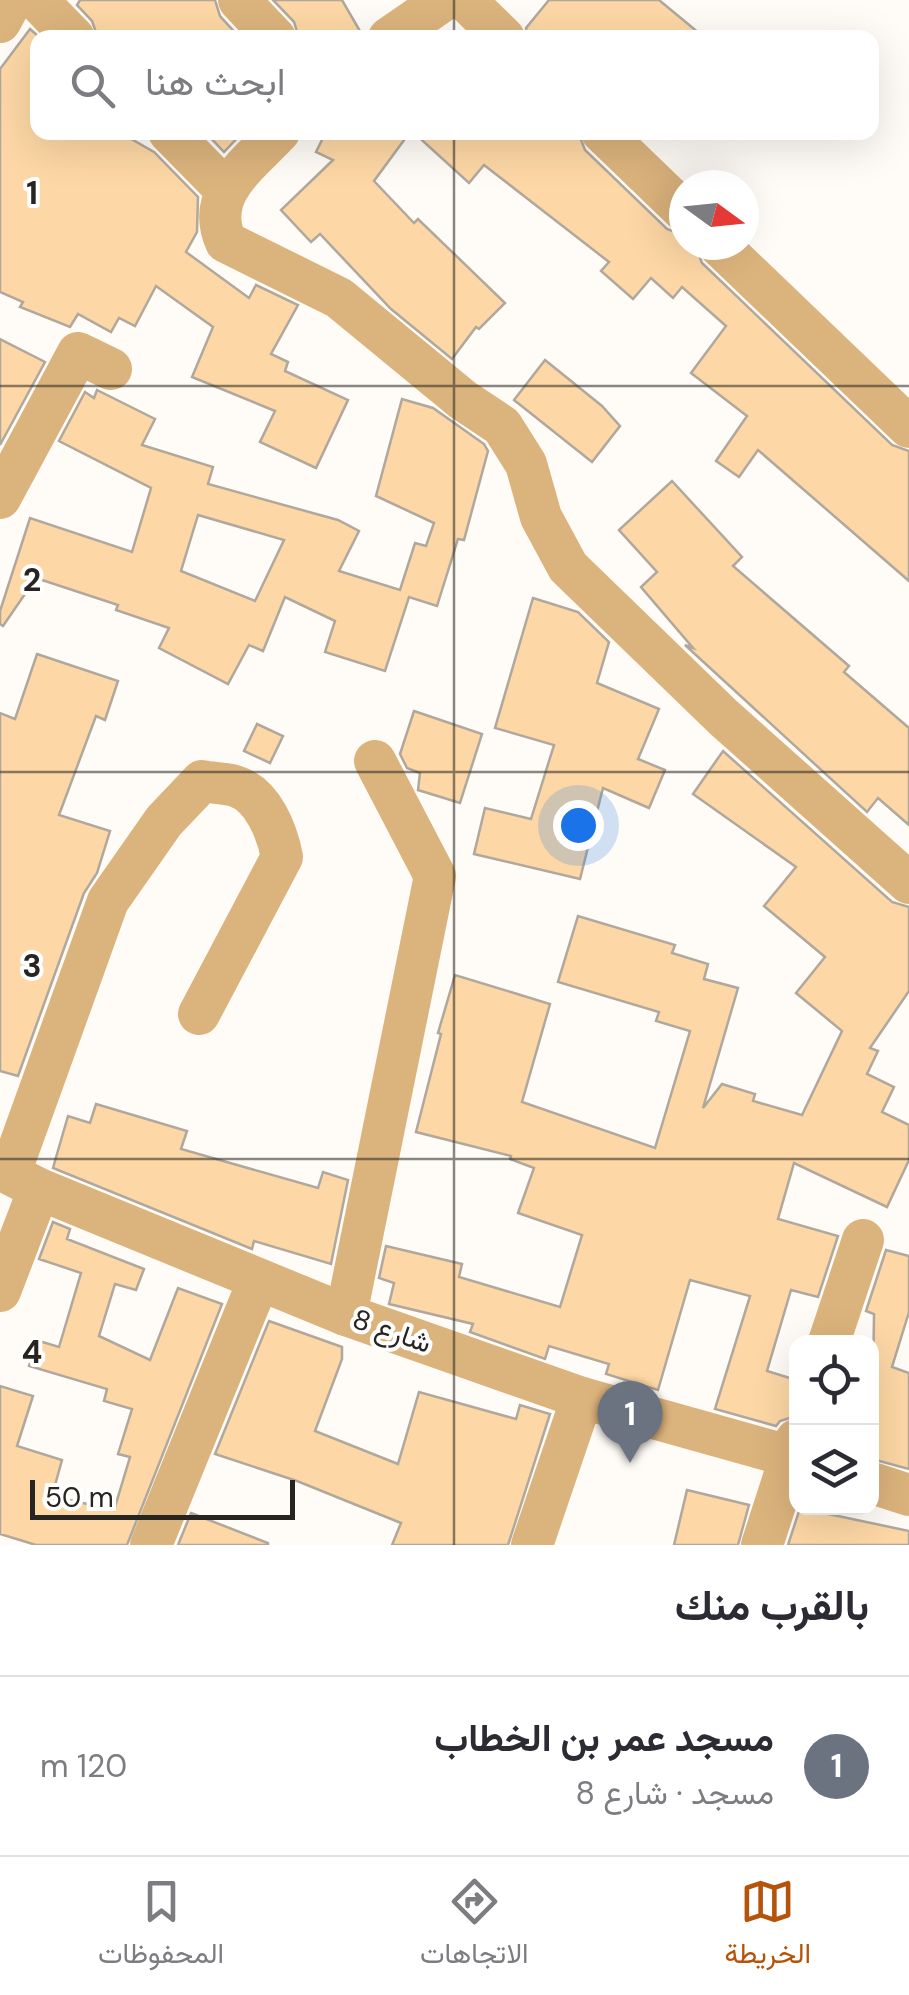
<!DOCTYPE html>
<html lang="ar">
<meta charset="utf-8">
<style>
:root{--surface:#fff;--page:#f2f2f3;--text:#2b2b33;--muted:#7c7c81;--line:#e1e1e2;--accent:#b45309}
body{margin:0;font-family:"DM Sans",Vazirmatn,sans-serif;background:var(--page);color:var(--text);direction:rtl}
.controls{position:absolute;right:30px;bottom:30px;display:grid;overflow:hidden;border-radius:20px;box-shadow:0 10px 40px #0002}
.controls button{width:90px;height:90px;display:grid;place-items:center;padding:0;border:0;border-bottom:2px solid var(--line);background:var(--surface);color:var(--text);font:50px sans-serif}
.compass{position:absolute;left:669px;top:170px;width:90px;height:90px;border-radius:50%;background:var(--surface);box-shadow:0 10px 40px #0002;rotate:105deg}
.scale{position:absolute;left:30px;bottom:25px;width:265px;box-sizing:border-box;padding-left:10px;border:5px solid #282420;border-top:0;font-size:28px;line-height:35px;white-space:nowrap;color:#282420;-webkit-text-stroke:8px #fff;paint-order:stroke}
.you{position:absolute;left:578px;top:825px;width:35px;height:35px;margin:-25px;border:8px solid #fff;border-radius:50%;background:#1a73e8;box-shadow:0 0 0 15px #1a73e833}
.badge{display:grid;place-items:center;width:65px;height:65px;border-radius:50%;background:var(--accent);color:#fff;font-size:32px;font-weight:700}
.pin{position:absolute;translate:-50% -82px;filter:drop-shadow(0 2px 5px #0008)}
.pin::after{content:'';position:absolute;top:52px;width:35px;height:30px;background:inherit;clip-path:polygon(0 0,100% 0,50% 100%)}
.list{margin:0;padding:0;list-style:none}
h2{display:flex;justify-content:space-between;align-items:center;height:130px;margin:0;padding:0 40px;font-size:42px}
h2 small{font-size:32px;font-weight:400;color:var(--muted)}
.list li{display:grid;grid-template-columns:65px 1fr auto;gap:30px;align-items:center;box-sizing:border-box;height:180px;padding:0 40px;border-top:2px solid var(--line)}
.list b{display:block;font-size:38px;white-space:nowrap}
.list p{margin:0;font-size:32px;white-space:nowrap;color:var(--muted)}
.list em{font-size:32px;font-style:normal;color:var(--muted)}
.icon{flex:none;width:55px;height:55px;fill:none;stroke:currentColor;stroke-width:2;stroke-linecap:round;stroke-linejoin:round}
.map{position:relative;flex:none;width:909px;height:1545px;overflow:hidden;direction:ltr}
.search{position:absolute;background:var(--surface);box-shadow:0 10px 40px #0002;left:30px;right:30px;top:30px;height:110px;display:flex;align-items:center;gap:25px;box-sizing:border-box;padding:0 35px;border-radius:20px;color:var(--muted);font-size:38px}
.sheet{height:310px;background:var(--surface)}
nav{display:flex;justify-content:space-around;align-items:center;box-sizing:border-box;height:140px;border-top:2px solid var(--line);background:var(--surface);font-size:28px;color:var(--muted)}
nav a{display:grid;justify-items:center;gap:5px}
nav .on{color:var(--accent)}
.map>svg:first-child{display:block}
.building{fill:#fdd7a5;stroke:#b0a89c;stroke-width:2.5;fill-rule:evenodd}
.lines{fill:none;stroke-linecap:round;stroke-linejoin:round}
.minor{stroke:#dbb37c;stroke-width:42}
.grid{fill:none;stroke:#282420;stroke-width:2.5;stroke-opacity:0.55}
.labels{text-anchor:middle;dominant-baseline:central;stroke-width:8;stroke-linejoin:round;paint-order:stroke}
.street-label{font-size:28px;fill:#282420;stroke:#fff}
.grid-label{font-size:32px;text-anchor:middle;font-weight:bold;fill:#282420;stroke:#fff;stroke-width:8;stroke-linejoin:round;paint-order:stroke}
</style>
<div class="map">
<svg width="909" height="1545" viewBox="0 0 909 1545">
<rect width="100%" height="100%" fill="#fffbf6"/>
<g class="building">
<path d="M80 0H215L220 16 240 38H98L92 21 77 5Z"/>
<path d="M273 0H342L364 38H299L294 22Z"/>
<path d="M549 0H659L705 38H528L526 28Z"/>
<path d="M30 29 38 36V132H119L154 152 198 197 197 232 186 252 249 298 256 285 298 305 271 354 288 362 285 371 348 400 316 468 260 442 275 411 192 377 213 327 156 286 135 326 119 318 111 332 78 314 70 327 20 307 23 302 0 292V69Z"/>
<path d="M205 132H243L224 152Z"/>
<path d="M326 132H410L374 181 414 223 418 219 505 303 479 329 476 327 452 359 391 309 320 234 311 242 281 210 333 160 316 152Z"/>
<path d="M413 132H578L585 150 667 229 684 235V245H695L702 263 892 445 909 451V581L758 450 739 477 716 461 747 416 691 373 726 326 682 287 673 298 651 278 633 299 601 271 609 262 484 165 469 183Z"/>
<path d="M0 339 45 362 0 445Z"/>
<path d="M545 360 602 406 620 426 592 462 514 400Z"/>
<path d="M97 390 155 419 142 445 213 467 208 484 338 520 359 531 339 571 400 590 415 543 426 546 434 523 376 496 402 399 433 408 484 444 488 451 464 540 458 539 437 606 409 597 385 671 325 652 335 621 285 597 263 651 249 645 228 684 159 648 169 628 116 610 118 605 36 578 3 626 0 624V611L30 518 132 552 151 488 59 441 85 392 94 398ZM198 515 284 540 255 601 181 571Z"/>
<path d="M672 481 742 557 733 566 849 666 844 672 909 728V825L878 798 867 812 685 645 693 648 641 587 657 572 619 530Z"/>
<path d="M533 598 578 612 609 642 597 683 659 709 638 759 665 770 649 808 603 788 580 879 474 854 485 808 531 819 554 745 495 728Z"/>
<path d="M37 654 118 681 105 720 96 716 59 815 110 831 97 873 84 893 18 1076 0 1071V713L15 719Z"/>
<path d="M414 711 482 734 460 803 418 790 420 773 407 768 400 754Z"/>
<path d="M257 724 283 736 270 763 244 751Z"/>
<path d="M723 751 892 902 909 907V991L870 1048 878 1051 867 1074 894 1087 882 1112 909 1125V1160L887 1207 794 1163 778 1219 838 1236 818 1297 791 1290 767 1371 796 1380V1416L780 1421 776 1426 715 1409 750 1296 690 1280 658 1390 606 1374 609 1364 549 1346 545 1359 470 1332 473 1324 389 1304 394 1283 379 1278 386 1246 462 1264 459 1277 560 1307 582 1235 518 1213 534 1168 510 1159 511 1156 416 1132 441 1034 438 1033 455 975 550 1004 522 1102 655 1148 690 1031 656 1021 659 1012 558 982 578 916 675 945 672 953 708 964 704 979 738 988 703 1108 722 1084 755 1094 753 1101 802 1115 842 1031 796 993 825 957 764 906 796 867 693 794Z"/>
<path d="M96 1104 187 1131 181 1149 318 1188 323 1172 348 1180 331 1264 254 1241 252 1249 53 1168 68 1116 90 1123Z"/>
<path d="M53 1222 70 1229 67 1239 144 1269 136 1290 115 1284 99 1336 150 1360 178 1288 222 1304 127 1545H36L0 1534V1386L33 1396 17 1446 62 1460 52 1496 114 1510 130 1457 118 1454 132 1409 104 1401 107 1389 29 1366 36 1340 59 1347 81 1273 39 1259Z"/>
<path d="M886 1250 909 1256V1312L892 1367 909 1373V1469L872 1459 874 1314 866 1311Z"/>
<path d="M269 1321 342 1347V1359L315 1431 398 1464 419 1392 516 1419 520 1405 550 1414 508 1545H392L401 1523 297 1481 215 1454Z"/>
<path d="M687 1490 749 1505 738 1545H674Z"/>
<path d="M800 1508 909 1531V1545H788Z"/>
<path d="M191 1513 268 1543V1545H178Z"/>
</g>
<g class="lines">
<g class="minor">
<path d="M37 0 74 38"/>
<path d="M239 0 275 38"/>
<path d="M465 0 504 38"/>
<path d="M0 22 11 2"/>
<path d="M389 38 444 0"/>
<path d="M169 132 225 189"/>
<path d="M279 132C249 164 204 194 226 242L339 298 463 400 502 426 526 464 541 517 568 567 723 717 909 883"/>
<path d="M602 132 684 211"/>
<path d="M719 245 909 427"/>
<path d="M0 498 78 353 111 369"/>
<path d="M0 1169 39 1189 346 1315 582 1398 796 1458"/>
<path d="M10 1173 108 901 164 821 202 781C212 783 225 783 235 786 263 795 277 831 282 857L199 1014"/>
<path d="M0 1291 39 1189"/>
<path d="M346 1315 435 876 375 761"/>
<path d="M829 1342 863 1240"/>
<path d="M872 1483 909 1495"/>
<path d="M151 1545 258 1282"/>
<path d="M532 1545 582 1398"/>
<path d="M762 1545 796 1440"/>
</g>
</g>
<path class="grid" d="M454 0V38M454 132V1545M0 386H909M0 772H909M0 1159H909"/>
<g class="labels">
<g class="street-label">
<text transform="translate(392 1331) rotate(19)">شارع 8</text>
</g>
</g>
<g class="grid-label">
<text x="32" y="204">1</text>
<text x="32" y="591">2</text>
<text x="32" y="977">3</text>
<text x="32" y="1363">4</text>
</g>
</svg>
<div class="controls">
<button><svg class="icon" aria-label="locate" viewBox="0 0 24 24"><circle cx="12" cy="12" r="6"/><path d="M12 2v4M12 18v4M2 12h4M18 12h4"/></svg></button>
<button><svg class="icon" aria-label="layers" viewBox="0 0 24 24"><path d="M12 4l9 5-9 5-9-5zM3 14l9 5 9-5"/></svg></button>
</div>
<svg class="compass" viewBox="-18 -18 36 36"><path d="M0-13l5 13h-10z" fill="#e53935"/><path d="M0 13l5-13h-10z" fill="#7c7c81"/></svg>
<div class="scale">50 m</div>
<div class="you"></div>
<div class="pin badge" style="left:630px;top:1463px;background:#6b7280">1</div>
<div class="search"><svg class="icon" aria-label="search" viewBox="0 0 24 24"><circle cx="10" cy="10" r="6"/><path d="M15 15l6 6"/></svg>ابحث هنا</div>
</div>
<section class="sheet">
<h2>بالقرب منك<small></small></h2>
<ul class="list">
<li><span class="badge" style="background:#6b7280">1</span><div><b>مسجد عمر بن الخطاب</b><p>مسجد · شارع 8</p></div><em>120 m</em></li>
</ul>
</section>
<nav>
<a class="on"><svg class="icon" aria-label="map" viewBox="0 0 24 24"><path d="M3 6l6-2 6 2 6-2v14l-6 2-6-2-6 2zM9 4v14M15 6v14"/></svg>الخريطة</a>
<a><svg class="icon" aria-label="directions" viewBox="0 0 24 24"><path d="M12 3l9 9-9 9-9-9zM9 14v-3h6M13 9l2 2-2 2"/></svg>الاتجاهات</a>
<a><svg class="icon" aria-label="saved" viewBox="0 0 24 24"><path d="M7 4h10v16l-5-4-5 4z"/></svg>المحفوظات</a>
</nav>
